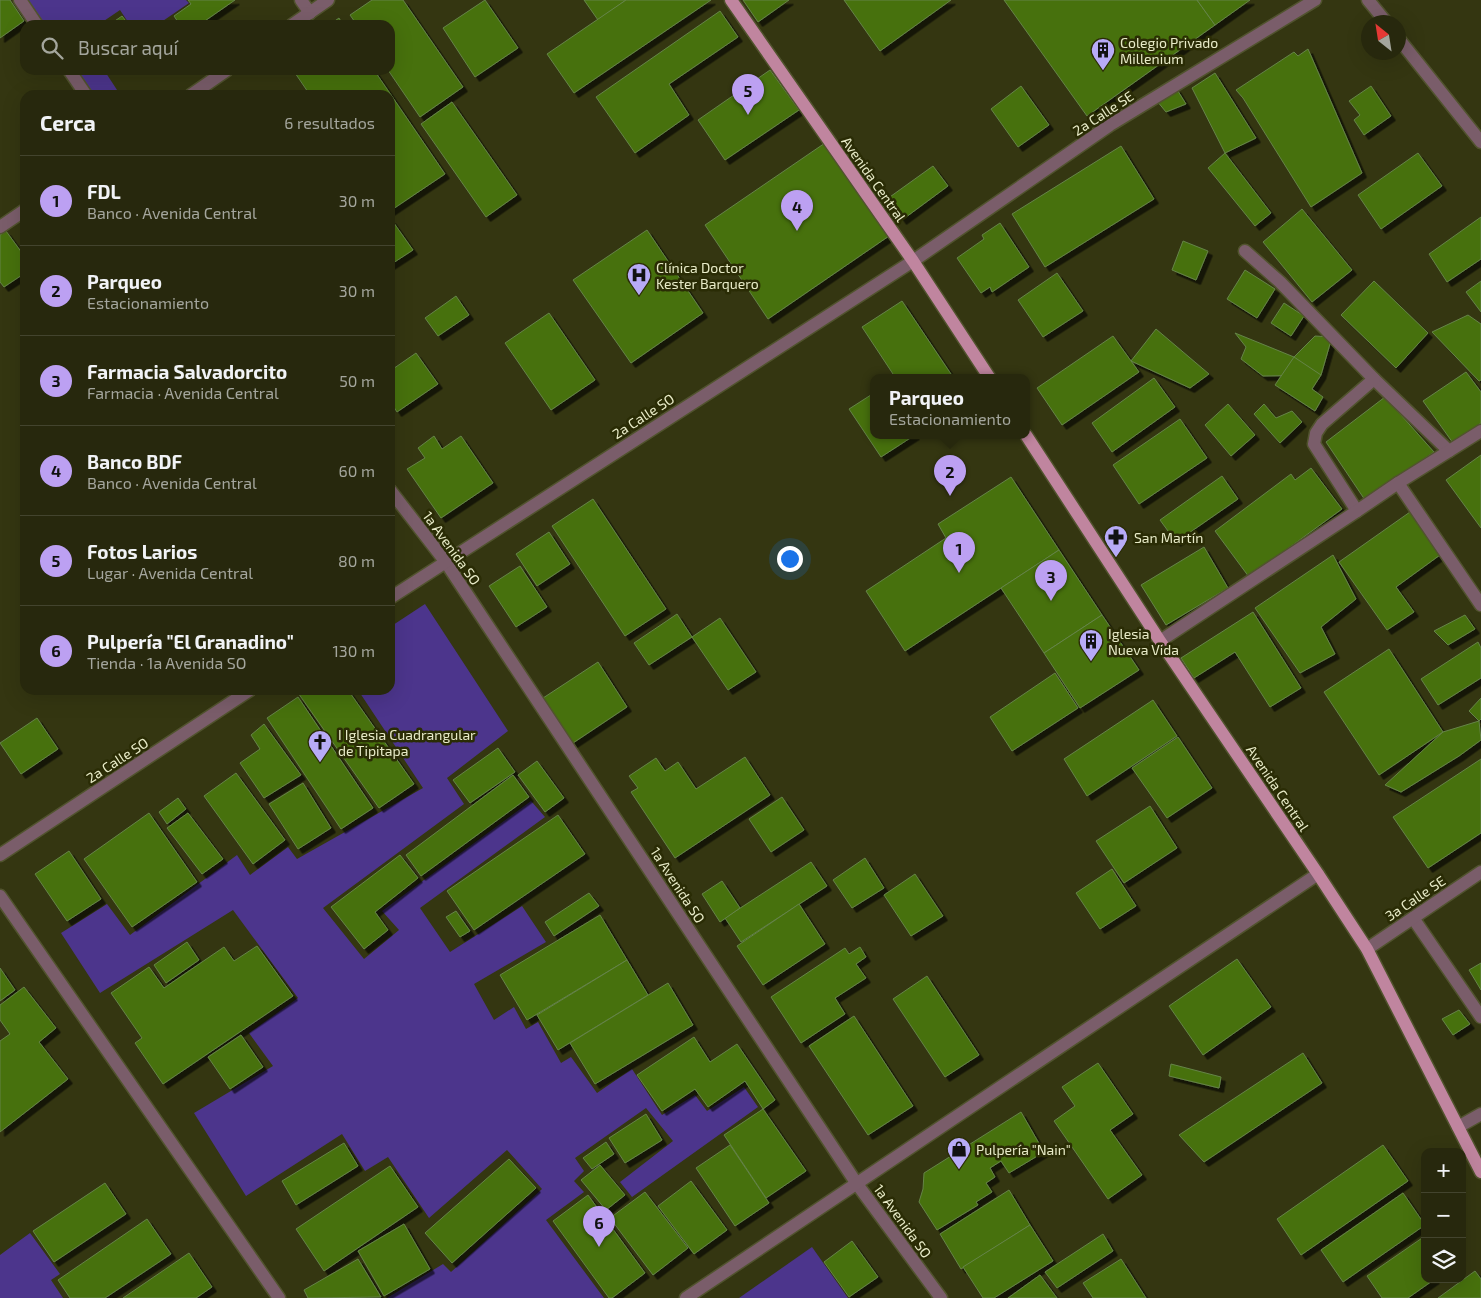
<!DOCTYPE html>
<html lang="es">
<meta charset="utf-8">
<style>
:root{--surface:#27280d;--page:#33341b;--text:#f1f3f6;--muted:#a4a69d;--line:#43442e;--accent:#bca0f2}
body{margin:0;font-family:"Exo 2",sans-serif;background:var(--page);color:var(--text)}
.controls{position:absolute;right:15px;bottom:15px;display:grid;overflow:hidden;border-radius:10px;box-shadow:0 5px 20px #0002}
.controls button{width:45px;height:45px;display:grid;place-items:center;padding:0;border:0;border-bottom:1px solid var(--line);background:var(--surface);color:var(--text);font:25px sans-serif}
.compass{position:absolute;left:1361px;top:15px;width:45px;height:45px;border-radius:50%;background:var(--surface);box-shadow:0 5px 20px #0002;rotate:330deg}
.you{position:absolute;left:789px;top:558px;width:18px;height:18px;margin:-12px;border:4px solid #fff;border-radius:50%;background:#1a73e8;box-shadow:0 0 0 8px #1a73e833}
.badge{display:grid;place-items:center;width:32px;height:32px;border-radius:50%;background:var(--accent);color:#111;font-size:16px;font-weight:700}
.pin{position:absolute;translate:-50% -41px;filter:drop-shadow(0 1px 2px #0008)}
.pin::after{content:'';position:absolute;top:26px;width:18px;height:15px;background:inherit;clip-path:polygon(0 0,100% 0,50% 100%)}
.popup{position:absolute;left:870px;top:374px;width:160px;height:65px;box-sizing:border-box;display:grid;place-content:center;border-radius:10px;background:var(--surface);filter:drop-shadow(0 1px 4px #0005);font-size:16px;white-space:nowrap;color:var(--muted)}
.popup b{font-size:19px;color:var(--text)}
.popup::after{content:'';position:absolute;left:50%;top:100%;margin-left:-10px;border:10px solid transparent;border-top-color:var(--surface)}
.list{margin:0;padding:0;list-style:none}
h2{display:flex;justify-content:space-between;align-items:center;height:65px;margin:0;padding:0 20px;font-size:21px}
h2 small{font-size:16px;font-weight:400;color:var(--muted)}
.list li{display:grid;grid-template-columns:32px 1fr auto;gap:15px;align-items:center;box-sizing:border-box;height:90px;padding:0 20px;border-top:1px solid var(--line)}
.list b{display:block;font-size:19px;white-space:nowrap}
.list p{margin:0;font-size:16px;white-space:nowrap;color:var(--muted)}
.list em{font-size:16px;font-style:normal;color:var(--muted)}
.icon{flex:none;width:28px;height:28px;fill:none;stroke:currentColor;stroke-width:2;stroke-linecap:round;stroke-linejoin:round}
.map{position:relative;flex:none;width:1481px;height:1298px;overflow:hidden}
.search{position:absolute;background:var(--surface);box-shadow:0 5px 20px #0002;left:20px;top:20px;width:375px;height:55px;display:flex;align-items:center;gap:12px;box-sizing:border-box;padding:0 18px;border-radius:15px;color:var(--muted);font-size:19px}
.panel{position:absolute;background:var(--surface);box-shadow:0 5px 20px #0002;left:20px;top:90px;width:375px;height:605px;border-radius:15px}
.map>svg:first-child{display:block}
.green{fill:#4c358c}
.building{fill:#47710e;stroke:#658448;filter:url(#shadow)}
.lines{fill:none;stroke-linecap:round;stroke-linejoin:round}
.minor-casing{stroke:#51532e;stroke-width:15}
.major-casing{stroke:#51532e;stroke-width:15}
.minor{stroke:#7a5d6a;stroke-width:12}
.major{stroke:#c0859f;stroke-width:12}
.labels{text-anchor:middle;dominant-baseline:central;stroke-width:5;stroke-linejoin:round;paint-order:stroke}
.poi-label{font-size:14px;fill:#e8ebc8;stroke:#2a2c05;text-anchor:start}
.street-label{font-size:14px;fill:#e8ebc8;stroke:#2a2c05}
</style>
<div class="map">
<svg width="1481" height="1298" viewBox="0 0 1481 1298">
<defs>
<filter id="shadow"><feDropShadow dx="4.5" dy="4.5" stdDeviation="0" flood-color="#0009"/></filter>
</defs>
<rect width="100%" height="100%" fill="#343611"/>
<g class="green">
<path d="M26 0H186L189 3 157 25H130L120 10 98 25H44Z"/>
<path d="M74 70H104L119 93 116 95H92Z"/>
<path d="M425 604 508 731 447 778 464 804 323 908 364 959 399 930 382 911 531 801 545 817 420 908 450 952 522 906 546 942 474 984 494 1020 514 1007 526 1029 538 1022 561 1063 571 1057 597 1093 632 1069 662 1115 695 1095 707 1111 744 1087 758 1107 632 1197 620 1182 673 1141 646 1108 575 1158 584 1171 574 1181 584 1192 546 1220 604 1298H387L443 1264 451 1272 542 1189 507 1150 429 1218 388 1157 365 1171 342 1134 246 1196 194 1113 273 1066 249 1033 298 998 233 910 100 993 61 933 107 904 130 935 237 855 250 875 288 847 297 859 423 788 358 690H390V627Z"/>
<path d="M30 1233 60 1274 51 1280 63 1298H0V1255Z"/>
<path d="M812 1247 848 1298H739Z"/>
</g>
<g class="building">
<path d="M0 0H10L24 21 0 38Z"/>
<path d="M188 0H235L199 25H180L174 16 191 4Z"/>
<path d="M372 0H403L463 87 420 117 388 70H390V25H357L350 15Z"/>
<path d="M485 0 518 48 475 77 443 28Z"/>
<path d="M584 0H626L598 20Z"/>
<path d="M626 0H711L574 93 547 54Z"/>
<path d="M743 0H789L758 22Z"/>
<path d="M844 0H951L880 51Z"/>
<path d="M1004 0H1197L1215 25 1087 116Z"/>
<path d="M1197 0H1250L1215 25Z"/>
<path d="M720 11 738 37 669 84 689 115 635 153 596 97Z"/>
<path d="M122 16 129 25H109Z"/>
<path d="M339 18 343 25H329Z"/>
<path d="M1308 49 1362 173 1311 207 1243 98 1236 90 1294 52 1298 56Z"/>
<path d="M293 70H374L445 174 390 211V95H310Z"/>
<path d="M770 70 799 110 725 160 698 120Z"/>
<path d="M1215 73 1256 138 1225 153 1192 88Z"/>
<path d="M1021 86 1049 125 1018 147 991 109Z"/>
<path d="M1371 86 1391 116 1364 135 1354 120 1360 115 1349 101Z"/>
<path d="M1176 88 1186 104 1166 112 1157 101Z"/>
<path d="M452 102 517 195 486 217 421 124Z"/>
<path d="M825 143 889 236 768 319 705 225Z"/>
<path d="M1121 146 1154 199 1045 267 1012 214Z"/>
<path d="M1225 153 1271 213 1255 226 1208 168Z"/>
<path d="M1418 153 1442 186 1381 229 1358 195Z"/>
<path d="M933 166 948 186 902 220 887 199Z"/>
<path d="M1302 209 1352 270 1312 302 1263 242Z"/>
<path d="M1481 217V259L1447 282 1429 254Z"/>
<path d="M391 219 413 250 390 265V220Z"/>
<path d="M1000 223 1029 267 992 292 990 287 981 293 957 258 984 239 982 235Z"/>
<path d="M647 230 703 313 631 363 573 280Z"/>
<path d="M6 231 25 257V273L4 287 0 282V235Z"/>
<path d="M1183 241 1208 251 1196 280 1172 270Z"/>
<path d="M1245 270 1275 289 1257 318 1227 299Z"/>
<path d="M1057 273 1083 311 1043 337 1018 300Z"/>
<path d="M1374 281 1428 333 1396 368 1341 315Z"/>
<path d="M1481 281V312L1466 292Z"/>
<path d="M456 296 469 315 438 336 425 318Z"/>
<path d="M902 301 953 377H895L862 327Z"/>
<path d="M1284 303 1304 316 1291 336 1271 323Z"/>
<path d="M549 313 595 380 551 410 505 343Z"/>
<path d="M1468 315 1481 324V380L1479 381 1432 332Z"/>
<path d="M1156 329 1209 374 1190 388 1131 361Z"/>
<path d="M1235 333 1294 357 1315 336 1332 337 1321 375 1263 376 1241 359 1246 347Z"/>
<path d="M1113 336 1139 372 1062 425 1037 388Z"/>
<path d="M416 353 438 384 397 412 390 401V371Z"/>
<path d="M1294 357 1321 375 1312 389 1323 397 1315 411 1275 385Z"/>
<path d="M1466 372 1481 392V423L1453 443 1423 401Z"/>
<path d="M1154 378 1175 407 1112 452 1092 423Z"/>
<path d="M874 393V435H915L881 457 849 409Z"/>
<path d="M1385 397 1434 452 1365 500 1326 442Z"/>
<path d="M1228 404 1255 435 1231 456 1205 425Z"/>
<path d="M1264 404 1276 418 1292 411 1302 422 1280 443 1254 414Z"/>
<path d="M1180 419 1207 458 1139 504 1113 465Z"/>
<path d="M434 436 442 449 461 436 493 483 441 518 407 469 425 458 418 448Z"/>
<path d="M1481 455V528L1446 480Z"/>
<path d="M1311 468 1342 509 1249 577 1215 531 1291 474 1295 480Z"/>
<path d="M1222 476 1238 499 1176 542 1160 520Z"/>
<path d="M1011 477 1059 550 905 651 866 591 946 538 938 524Z"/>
<path d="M593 499 666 609 625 636 552 526Z"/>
<path d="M1410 512 1440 555 1396 587 1414 612 1387 630 1339 562Z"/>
<path d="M549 532 570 564 537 586 516 554Z"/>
<path d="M1204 547 1228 588 1166 625 1141 585Z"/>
<path d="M1059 550 1102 615 1044 653 1001 588Z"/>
<path d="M1333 555 1356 599 1321 627 1335 654 1300 673 1255 608Z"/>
<path d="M520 566 547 607 516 627 489 586Z"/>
<path d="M1253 612 1301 688 1270 707 1235 652 1194 678 1181 658Z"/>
<path d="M677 614 692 637 649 665 634 643Z"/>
<path d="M1102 615 1139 670 1080 708 1044 653Z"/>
<path d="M1465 615 1475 629 1448 645 1434 631Z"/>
<path d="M720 618 756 672 728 690 692 637Z"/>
<path d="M1478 642 1481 648V678L1438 705 1421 679Z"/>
<path d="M1389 649 1443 732 1379 775 1324 692Z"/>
<path d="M598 662 627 707 570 745 540 700Z"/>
<path d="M1055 673 1078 708 1012 751 990 717Z"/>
<path d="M296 690H348L414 784 379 808Z"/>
<path d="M298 697 373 808 341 829 267 718Z"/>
<path d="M1481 698V719L1479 721 1469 711Z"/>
<path d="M1153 700 1177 736 1087 796 1064 759Z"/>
<path d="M37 718 58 749 21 774 0 743Z"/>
<path d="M1479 721 1481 740 1459 756 1401 792 1385 785 1443 732Z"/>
<path d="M264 724 301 775 264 798 240 763 260 749 251 735Z"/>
<path d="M1178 737 1212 788 1167 818 1132 768Z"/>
<path d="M498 748 515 772 470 803 453 780Z"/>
<path d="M745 757 770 795 675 858 631 792 638 788 629 776 656 758 665 771 678 762 696 789Z"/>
<path d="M1481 759V833L1428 868 1393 817Z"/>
<path d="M537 761 564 798 545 812 518 775Z"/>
<path d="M236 773 285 840 253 864 204 796Z"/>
<path d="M513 775 529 797 421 876 406 855Z"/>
<path d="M303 783 331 828 298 849 269 804Z"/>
<path d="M782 797 804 830 771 852 749 819Z"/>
<path d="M178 798 186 809 167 824 159 812Z"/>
<path d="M1150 806 1177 848 1124 883 1096 841Z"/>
<path d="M149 813 197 882 132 927 84 859Z"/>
<path d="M188 813 223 859 202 874 167 828Z"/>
<path d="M558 815 585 854 474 930 447 891Z"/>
<path d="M69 851 101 899 67 921 35 874Z"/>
<path d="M400 855 418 878 375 912 388 930 364 949 331 907Z"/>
<path d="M865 858 884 888 852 908 833 880Z"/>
<path d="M811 862 827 886 741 942 725 918Z"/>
<path d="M1112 869 1136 906 1100 929 1076 893Z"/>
<path d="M915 874 943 916 911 936 884 895Z"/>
<path d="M722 881 740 908 720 922 702 894Z"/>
<path d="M589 893 599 906 554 936 545 922Z"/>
<path d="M799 904 825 944 763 985 737 946Z"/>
<path d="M456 911 470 931 460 937 446 917Z"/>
<path d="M600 915 627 960 527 1020 500 975Z"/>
<path d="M187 942 199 960 166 983 154 965Z"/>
<path d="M257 946 293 996 163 1084 135 1043 142 1038 111 993 149 967 164 988 224 947 234 961Z"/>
<path d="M860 947 866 957 856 964 866 978 835 998 845 1014 801 1043 771 997 845 948 849 954Z"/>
<path d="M1237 959 1271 1007 1203 1055 1169 1006Z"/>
<path d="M627 960 648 995 558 1050 537 1015Z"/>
<path d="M1481 963V990L1469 970Z"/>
<path d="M0 968 15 990 0 1001Z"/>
<path d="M927 976 979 1055 945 1077 893 999Z"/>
<path d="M668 983 693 1025 595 1084 570 1043Z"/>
<path d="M24 987 56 1028 39 1042 68 1079 0 1132V1041L10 1034 0 1020V1005Z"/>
<path d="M1459 1010 1470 1024 1453 1035 1442 1019Z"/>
<path d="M854 1016 913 1106 868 1135 809 1046Z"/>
<path d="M241 1035 263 1067 230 1089 208 1057Z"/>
<path d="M694 1037 710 1062 737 1044 775 1100 763 1109 745 1081 708 1107 695 1089 662 1111 637 1075Z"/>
<path d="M1303 1053 1322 1083 1204 1162 1179 1135Z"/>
<path d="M1098 1063 1133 1114 1110 1130 1142 1175 1108 1199 1054 1121 1075 1106 1062 1087Z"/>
<path d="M1171 1064 1221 1077 1219 1088 1169 1076Z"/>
<path d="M763 1109 806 1171 766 1198 724 1135Z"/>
<path d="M1021 1112 1044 1152 1009 1173 1001 1161 990 1168 995 1177 986 1183 992 1192 976 1202 978 1205 937 1230 919 1202 923 1189 924 1173Z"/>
<path d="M646 1114 662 1140 625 1163 609 1138Z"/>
<path d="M606 1142 614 1154 592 1169 583 1158Z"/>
<path d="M344 1143 358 1166 296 1205 282 1181Z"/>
<path d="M730 1145 769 1203 735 1226 696 1168Z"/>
<path d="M1383 1145 1408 1181 1301 1255 1277 1219Z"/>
<path d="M509 1159 536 1188 452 1263 425 1233Z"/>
<path d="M600 1165 625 1195 606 1210 581 1180Z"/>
<path d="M390 1166 418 1207 324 1271 296 1229Z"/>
<path d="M691 1181 727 1230 694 1254 658 1206Z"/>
<path d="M105 1183 126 1214 54 1262 33 1231Z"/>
<path d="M1009 1190 1030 1225 961 1269 940 1234Z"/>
<path d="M645 1192 688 1248 653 1275 610 1218Z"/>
<path d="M1403 1193 1425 1225 1343 1282 1321 1250Z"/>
<path d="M588 1195 645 1273 612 1298H609L553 1221Z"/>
<path d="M147 1219 171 1254 105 1298H70L58 1280Z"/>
<path d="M404 1224 430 1269 384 1296 358 1251Z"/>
<path d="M1030 1225 1053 1261 994 1298H983L963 1267Z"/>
<path d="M1103 1234 1113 1251 1057 1288 1045 1272Z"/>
<path d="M1425 1236V1279H1435L1408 1298H1382L1367 1276Z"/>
<path d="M852 1241 878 1277 849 1297 824 1262Z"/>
<path d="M189 1253 212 1287 196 1298H123Z"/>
<path d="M358 1259 381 1297 308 1298 304 1290Z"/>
<path d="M1121 1259 1146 1298H1093L1083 1283Z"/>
<path d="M1475 1271 1481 1279V1298H1438Z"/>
<path d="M1040 1275 1057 1298H1008Z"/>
</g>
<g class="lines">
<g class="minor-casing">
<g id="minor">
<path d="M20 0 37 25"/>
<path d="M301 0 310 13"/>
<path d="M1368 0 1386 22"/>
<path d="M292 25 328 0"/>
<path d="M1398 38 1481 142"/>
<path d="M69 70 86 95"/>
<path d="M191 95 227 70"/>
<path d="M0 227 25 210"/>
<path d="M1245 251 1280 282 1374 379 1449 451"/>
<path d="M1398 483 1481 605"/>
<path d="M390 490 445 561 857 1184 941 1298"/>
<path d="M1357 511 1314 444 1316 433 1322 424 1374 379"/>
<path d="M390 598 913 261 1110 125 1315 0"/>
<path d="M1160 641 1357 511 1398 483 1481 431"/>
<path d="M0 855 250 690"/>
<path d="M0 896 279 1298"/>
<path d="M1413 918 1481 1017"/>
<path d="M1367 949 1481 872"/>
<path d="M1458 1127 1481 1114"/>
<path d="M686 1298 1318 874"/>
</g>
</g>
<g class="major-casing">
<g id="major">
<path d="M731 0 913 261 989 377"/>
<path d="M1026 435 1160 641 1318 874 1367 949 1481 1172"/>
</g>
</g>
<use href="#minor" class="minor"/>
<use href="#major" class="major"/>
</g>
<defs>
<g id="building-pin" transform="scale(1.25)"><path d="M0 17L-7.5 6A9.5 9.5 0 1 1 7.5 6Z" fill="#b7abf7" stroke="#2a2c05"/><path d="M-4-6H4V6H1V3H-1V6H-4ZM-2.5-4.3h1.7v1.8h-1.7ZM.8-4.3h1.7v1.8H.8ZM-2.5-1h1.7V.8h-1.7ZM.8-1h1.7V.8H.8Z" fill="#111"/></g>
<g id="hospital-pin" transform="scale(1.25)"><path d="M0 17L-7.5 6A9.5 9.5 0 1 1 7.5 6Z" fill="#b7abf7" stroke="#2a2c05"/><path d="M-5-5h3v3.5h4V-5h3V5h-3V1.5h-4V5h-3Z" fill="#111"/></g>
<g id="pharmacy-pin" transform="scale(1.25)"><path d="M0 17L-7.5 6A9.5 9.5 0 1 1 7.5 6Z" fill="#b7abf7" stroke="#2a2c05"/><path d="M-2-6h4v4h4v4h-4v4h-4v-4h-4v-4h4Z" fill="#111"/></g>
<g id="church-pin" transform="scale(1.25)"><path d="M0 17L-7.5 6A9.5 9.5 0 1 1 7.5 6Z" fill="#b7abf7" stroke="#2a2c05"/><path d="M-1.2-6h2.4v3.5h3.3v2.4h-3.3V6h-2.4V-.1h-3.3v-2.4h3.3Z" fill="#111"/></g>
<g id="shop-pin" transform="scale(1.25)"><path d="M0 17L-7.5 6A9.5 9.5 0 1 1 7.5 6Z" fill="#b7abf7" stroke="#2a2c05"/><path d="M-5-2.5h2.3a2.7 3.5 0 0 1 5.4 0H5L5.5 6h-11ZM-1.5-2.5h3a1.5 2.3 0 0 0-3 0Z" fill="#111"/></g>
</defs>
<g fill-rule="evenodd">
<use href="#building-pin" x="1103" y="50"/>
<use href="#hospital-pin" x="639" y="275"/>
<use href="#pharmacy-pin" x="1116" y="537"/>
<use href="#building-pin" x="1091" y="641"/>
<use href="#church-pin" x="320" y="742"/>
<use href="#shop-pin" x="959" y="1149"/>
</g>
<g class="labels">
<g class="poi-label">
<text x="1120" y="42">Colegio Privado<tspan x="1120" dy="16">Millenium</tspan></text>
<text x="656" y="267">Clínica Doctor<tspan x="656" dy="16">Kester Barquero</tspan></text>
<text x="1134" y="537">San Martín</text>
<text x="1108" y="633">Iglesia<tspan x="1108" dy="16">Nueva Vida</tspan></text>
<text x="338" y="734">I Iglesia Cuadrangular<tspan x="338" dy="16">de Tipitapa</tspan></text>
<text x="976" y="1149">Pulpería "Nain"</text>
</g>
<g class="street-label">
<text transform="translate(1103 113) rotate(-33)">2a Calle SE</text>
<text transform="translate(874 179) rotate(55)">Avenida Central</text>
<text transform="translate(643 416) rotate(-33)">2a Calle SO</text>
<text transform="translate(452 548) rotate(54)">1a Avenida SO</text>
<text transform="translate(117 760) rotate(-33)">2a Calle SO</text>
<text transform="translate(1278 788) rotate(56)">Avenida Central</text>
<text transform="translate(678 885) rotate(57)">1a Avenida SO</text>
<text transform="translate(1415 898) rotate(-34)">3a Calle SE</text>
<text transform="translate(903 1221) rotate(54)">1a Avenida SO</text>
</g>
</g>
</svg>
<div class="controls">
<button>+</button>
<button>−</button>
<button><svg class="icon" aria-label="layers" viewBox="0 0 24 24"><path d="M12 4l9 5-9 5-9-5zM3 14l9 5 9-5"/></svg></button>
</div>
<svg class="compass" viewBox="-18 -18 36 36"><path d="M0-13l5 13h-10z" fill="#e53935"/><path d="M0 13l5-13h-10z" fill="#a4a69d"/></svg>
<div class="you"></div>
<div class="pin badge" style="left:959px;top:573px">1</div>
<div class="pin badge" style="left:950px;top:496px">2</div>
<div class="popup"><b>Parqueo</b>Estacionamiento</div>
<div class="pin badge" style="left:1051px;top:601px">3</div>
<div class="pin badge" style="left:797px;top:231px">4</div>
<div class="pin badge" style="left:748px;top:115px">5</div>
<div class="pin badge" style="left:599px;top:1247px">6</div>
<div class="search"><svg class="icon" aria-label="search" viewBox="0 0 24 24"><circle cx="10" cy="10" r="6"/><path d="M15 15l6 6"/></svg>Buscar aquí</div>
<section class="panel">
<h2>Cerca<small>6 resultados</small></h2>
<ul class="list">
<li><span class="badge">1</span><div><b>FDL</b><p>Banco · Avenida Central</p></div><em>30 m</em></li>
<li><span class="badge">2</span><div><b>Parqueo</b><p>Estacionamiento</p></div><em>30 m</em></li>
<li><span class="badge">3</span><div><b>Farmacia Salvadorcito</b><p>Farmacia · Avenida Central</p></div><em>50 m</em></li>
<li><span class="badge">4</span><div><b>Banco BDF</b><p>Banco · Avenida Central</p></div><em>60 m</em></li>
<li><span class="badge">5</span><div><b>Fotos Larios</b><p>Lugar · Avenida Central</p></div><em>80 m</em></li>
<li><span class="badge">6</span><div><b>Pulpería &quot;El Granadino&quot;</b><p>Tienda · 1a Avenida SO</p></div><em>130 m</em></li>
</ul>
</section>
</div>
